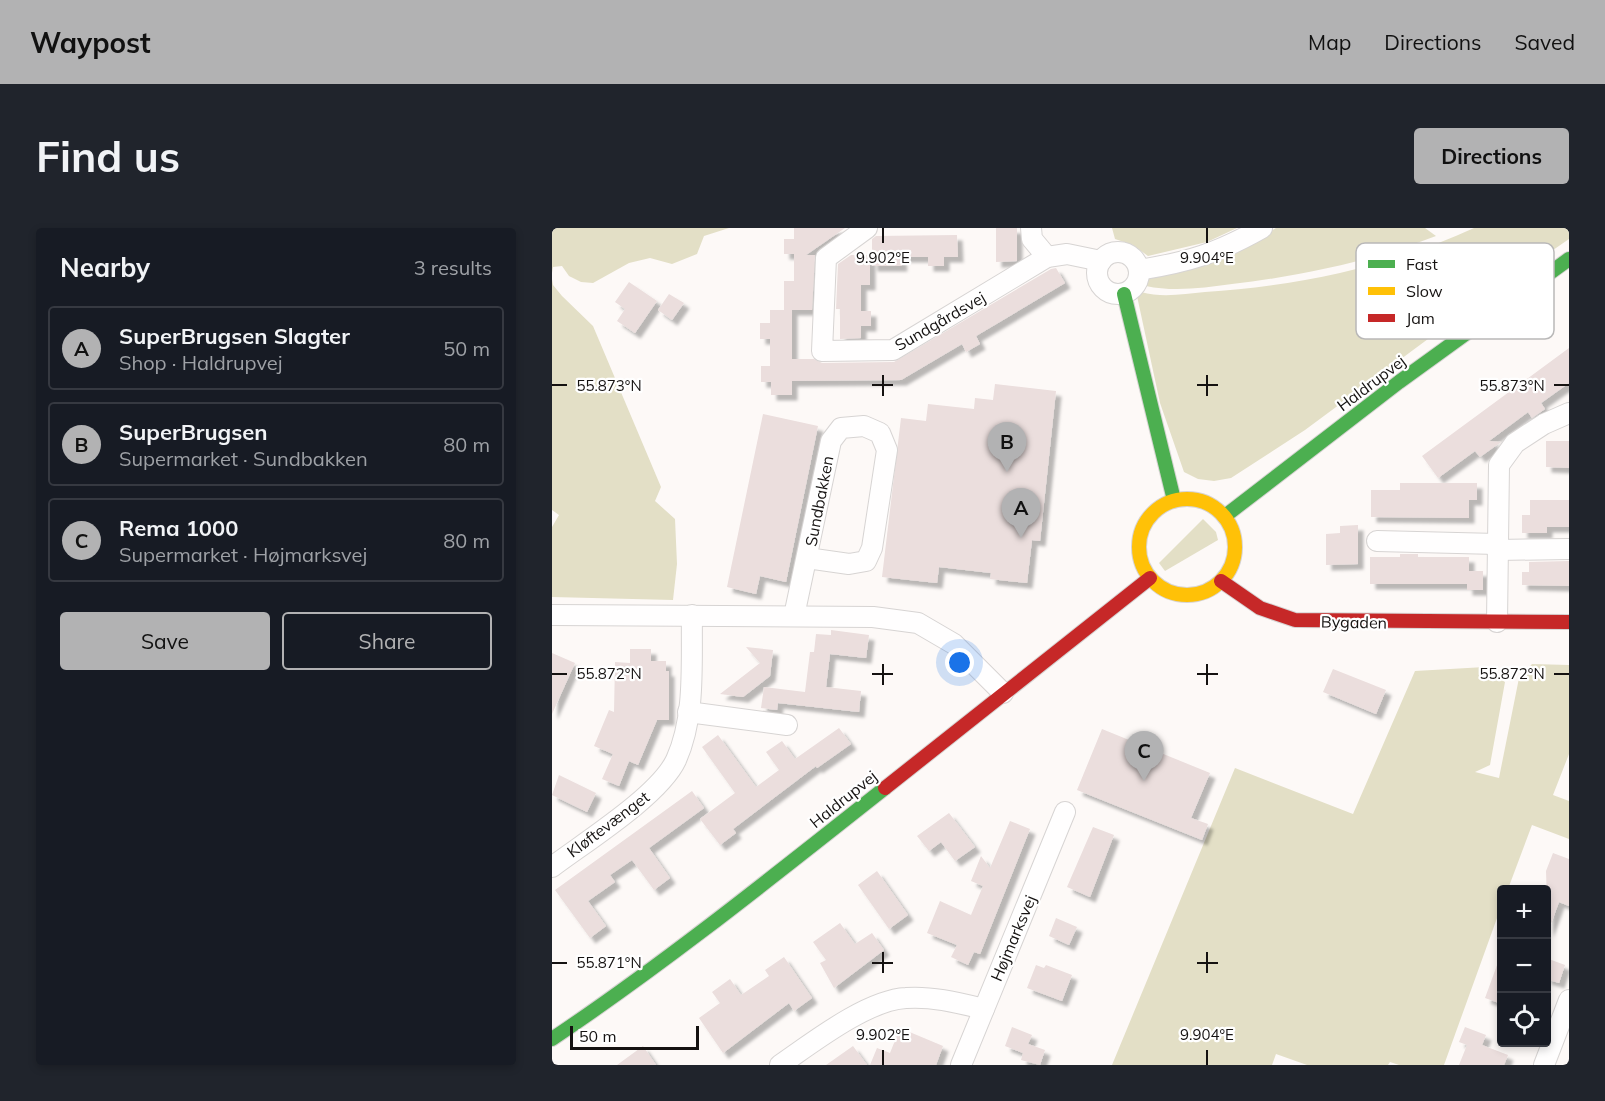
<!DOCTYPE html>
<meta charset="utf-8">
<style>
:root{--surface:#171b24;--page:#20242c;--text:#f1f3f6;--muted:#9ea1a6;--line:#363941;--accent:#b2b2b3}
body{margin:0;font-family:Mulish,sans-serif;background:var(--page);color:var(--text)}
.controls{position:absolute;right:18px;bottom:18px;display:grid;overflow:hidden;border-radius:6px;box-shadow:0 3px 9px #0003}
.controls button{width:54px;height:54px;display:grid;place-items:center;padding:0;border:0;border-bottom:2px solid var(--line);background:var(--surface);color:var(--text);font:30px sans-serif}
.scale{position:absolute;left:18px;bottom:15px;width:129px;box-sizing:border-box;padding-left:6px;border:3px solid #151211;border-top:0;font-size:16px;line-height:21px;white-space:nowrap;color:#151211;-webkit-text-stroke:4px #fff;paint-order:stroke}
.you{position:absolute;left:408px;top:435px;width:21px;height:21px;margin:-15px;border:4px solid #fff;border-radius:50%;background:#1a73e8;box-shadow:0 0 0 9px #1a73e833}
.badge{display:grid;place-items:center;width:39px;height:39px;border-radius:50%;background:var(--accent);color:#111;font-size:20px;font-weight:700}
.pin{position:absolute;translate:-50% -50px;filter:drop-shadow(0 2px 3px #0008)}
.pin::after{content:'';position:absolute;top:32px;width:21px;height:18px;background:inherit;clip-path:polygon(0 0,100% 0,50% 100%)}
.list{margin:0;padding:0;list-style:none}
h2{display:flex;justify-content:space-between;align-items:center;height:78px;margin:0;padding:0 24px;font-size:26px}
h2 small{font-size:20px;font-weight:400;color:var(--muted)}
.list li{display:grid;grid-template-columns:39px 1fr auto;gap:18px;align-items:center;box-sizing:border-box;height:84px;margin:0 12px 12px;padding:0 12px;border:2px solid var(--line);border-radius:6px}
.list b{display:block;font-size:22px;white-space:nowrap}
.list p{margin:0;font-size:20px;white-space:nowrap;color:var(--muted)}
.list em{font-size:20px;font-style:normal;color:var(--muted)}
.actions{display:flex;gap:12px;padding:18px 24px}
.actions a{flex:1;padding:14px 0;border:2px solid var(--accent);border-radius:6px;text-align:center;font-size:21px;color:var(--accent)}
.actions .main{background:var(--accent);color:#111}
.icon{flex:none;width:33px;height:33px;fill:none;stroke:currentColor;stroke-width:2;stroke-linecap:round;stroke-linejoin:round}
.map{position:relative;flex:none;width:1017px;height:837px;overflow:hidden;border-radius:6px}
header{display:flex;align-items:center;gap:36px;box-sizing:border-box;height:84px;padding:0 30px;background:var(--accent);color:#111}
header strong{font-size:28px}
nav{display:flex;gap:33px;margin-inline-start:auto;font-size:21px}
.intro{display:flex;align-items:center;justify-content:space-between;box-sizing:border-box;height:144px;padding:0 36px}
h1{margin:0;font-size:42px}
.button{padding:15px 27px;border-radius:6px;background:var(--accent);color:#111;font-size:21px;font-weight:700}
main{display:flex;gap:36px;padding:0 36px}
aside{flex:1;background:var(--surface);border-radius:6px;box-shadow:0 3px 9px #0003}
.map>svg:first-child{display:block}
.green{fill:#e3dfc6}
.building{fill:#ebdedd;filter:url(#shadow)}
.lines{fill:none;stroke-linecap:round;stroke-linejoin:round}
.street-casing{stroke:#d7d4d3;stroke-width:22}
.fast-casing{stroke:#d7d4d3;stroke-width:16}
.slow-casing{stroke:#d7d4d3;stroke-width:16}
.jam-casing{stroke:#d7d4d3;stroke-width:16}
.street{stroke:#fffefe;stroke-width:20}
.fast{stroke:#4caf50;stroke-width:14}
.slow{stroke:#ffc107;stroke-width:14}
.jam{stroke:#c62828;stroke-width:14}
.ticks{fill:none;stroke:#151211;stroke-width:2}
.labels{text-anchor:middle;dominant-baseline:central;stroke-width:4.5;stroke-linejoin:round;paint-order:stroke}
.street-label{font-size:16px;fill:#151211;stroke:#fff}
.key{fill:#fff;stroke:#b9b8b8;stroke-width:1.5}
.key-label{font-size:16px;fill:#151211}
.ticks-label{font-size:15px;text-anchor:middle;fill:#151211;stroke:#fff;stroke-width:4.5;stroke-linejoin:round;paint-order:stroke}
</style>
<header>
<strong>Waypost</strong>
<nav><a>Map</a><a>Directions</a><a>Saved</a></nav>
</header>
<div class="intro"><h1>Find us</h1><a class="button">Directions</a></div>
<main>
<aside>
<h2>Nearby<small>3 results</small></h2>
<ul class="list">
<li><span class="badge">A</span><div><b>SuperBrugsen Slagter</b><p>Shop · Haldrupvej</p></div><em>50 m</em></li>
<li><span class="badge">B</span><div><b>SuperBrugsen</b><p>Supermarket · Sundbakken</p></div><em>80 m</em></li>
<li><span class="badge">C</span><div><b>Rema 1000</b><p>Supermarket · Højmarksvej</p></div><em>80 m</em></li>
</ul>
<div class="actions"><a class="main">Save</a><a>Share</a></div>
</aside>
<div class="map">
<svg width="1017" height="837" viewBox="0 0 1017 837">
<defs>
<filter id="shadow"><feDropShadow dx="5.5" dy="5.5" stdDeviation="1.5" flood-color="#0004"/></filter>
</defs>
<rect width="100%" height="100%" fill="#fdf9f7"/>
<g class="green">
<path d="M0 0H177L152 8 145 26 120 36 98 30 77 35 41 55 29 54 17 48 10 38 1 39 0 45Z"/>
<path d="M560 0H685L655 14 596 28 581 17 563 11Z"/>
<path d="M724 0H873L884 8C818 33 750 48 680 56 652 60 621 64 594 58L597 50 697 17Z"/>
<path d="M922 0H1017V11L926 74 753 202 679 250 662 253 646 251 632 244 608 175 585 68 589 64C610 70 632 66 653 64 745 58 838 39 922 0Z"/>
<path d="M0 51 1 57 10 68 41 98 109 259 103 273 123 291 125 336 121 372 0 369V299L7 287 0 282Z"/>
<path d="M651 291 664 304 666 312 613 343 607 335Z"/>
<path d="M980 436 1017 437V526L1001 567 1017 573V611L980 597 956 661 950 662 949 679 892 837H847L838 834 836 837H755L724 826 720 837H560L683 540 801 586 863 443 933 439 953 454 938 537 923 544 947 550 967 450Z"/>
</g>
<g class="building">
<path d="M242 0H293L254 27H263L260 82H240V131H262L270 135 342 134 499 41 504 40 513 55 424 108 428 116 414 124 410 116 349 152 240 153V167H219V154H209V138H218V111H208V95H218V82H232V53H242V26H232V11H242Z"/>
<path d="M444 0H465V33L444 34Z"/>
<path d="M405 7 406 29H392V38H376V29H349L350 38H320V11L324 8Z"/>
<path d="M299 27H318V57H309V83H319V98H309V110L288 111V81H284L286 36Z"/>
<path d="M77 54 105 73 83 105 65 93 73 81 63 74Z"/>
<path d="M117 66 132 75 120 92 106 82Z"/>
<path d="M1017 120V155L989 175 993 181 980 190 976 184 937 213 949 214 928 229 923 223 886 250 870 228Z"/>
<path d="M443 156 504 163 488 313 480 312 475 355 438 351 439 345 387 339 385 355 330 349 349 190 374 193 376 176 422 181 423 170 441 172Z"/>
<path d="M211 186 266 198 234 354 208 348 204 366 175 359Z"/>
<path d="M994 213H1017V240L994 239Z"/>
<path d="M848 255H925V272H917V290L819 289V262H848Z"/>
<path d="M978 272H1017V299H995V305H970V287H978Z"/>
<path d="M806 297V336L774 337V306L788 305V298Z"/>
<path d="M848 326H866V329H917V343H931V362H915V356H818V329H848Z"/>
<path d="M1017 333V358L970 357V344H977V334Z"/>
<path d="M279 402 317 407 314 430 278 426 274 459 309 463 307 484 226 475 225 482 209 480 212 459 253 464 258 424H262L264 406 279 407Z"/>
<path d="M194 419 221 422 218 448 191 469 168 466 208 435Z"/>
<path d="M78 421H99V433H114V443H117V492H105L86 537 77 533 67 558 50 551 61 526 42 518 57 482 62 484 63 434 78 435Z"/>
<path d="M0 425 23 435 0 486Z"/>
<path d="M781 441 834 462 824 486 771 464Z"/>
<path d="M287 500 299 516 265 540 264 538 181 601 184 605 168 617 148 591 183 565 150 519 166 507 204 559 227 542 214 524 230 513 243 531Z"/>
<path d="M550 501 658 545 639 590 656 596 650 612 525 562Z"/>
<path d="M7 547 44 565 35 584 0 567Z"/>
<path d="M140 563 152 580 97 620 118 650 102 662 80 632 58 647 63 654 36 673 54 698 38 710 3 662Z"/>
<path d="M397 585 423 619 403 633 389 614 377 623 365 608Z"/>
<path d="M458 593 478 601 428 726 422 724 416 737 399 729 405 717 375 705 388 673 419 687 431 658 419 653 429 628 438 640Z"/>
<path d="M541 599 562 607 538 669 515 659Z"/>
<path d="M1001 625 1017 631V678L1007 674 996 704 994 643Z"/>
<path d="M325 643 356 687 337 701 306 657Z"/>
<path d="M504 690 525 699 517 717 497 708Z"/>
<path d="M288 695 303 716 320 705 332 722 282 760 268 735 274 732 261 714Z"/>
<path d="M232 729 260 770 242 783 237 775 171 825 147 790 168 775 160 764 178 751 189 767 217 748 213 742Z"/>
<path d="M948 729 950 730V776L933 770Z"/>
<path d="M994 730 1013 737 1007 755 994 751Z"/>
<path d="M484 737 492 740 494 737 520 747 510 773 475 760Z"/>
<path d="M460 799 480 807 476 816 493 822 488 837 469 832 471 825 453 818Z"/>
<path d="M913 799 934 807 930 817 956 827 952 837H907L915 817 907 814Z"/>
<path d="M348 800 391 818 384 837H318L325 820 338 825Z"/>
<path d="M91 818 104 837H65Z"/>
<path d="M301 818 315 837H274Z"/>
</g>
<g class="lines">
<g class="street-casing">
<g id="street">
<path d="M315 0 274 30 270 123 341 122 495 29 515 26 549 33"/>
<path d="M479 0 480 11 495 29"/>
<circle cx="566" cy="45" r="21"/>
<path d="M587 42C637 34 666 25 710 0"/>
<path d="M825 313 945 316"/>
<path d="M945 322 1017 321"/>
<path d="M0 387 321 389 366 395 402 416 451 465"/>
<path d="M242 388 279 213 289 200 312 198 328 205 335 222 320 320 314 333 297 336 255 330"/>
<path d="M945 394 947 237 963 215 992 196 1017 185"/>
<path d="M136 484 235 497"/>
<path d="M0 639C33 614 107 568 124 532 144 488 139 434 140 387"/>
<path d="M228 837C260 815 315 772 354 770 380 768 407 775 432 781"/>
<path d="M409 837 513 584"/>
<path d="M992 837 1017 772"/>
</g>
</g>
<g class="fast-casing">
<g id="fast">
<path d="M572 66 622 272"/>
<path d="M673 288 847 154 1017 31"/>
<path d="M0 811C116 733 224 646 333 560"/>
</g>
</g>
<g class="slow-casing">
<circle id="slow" cx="635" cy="319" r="48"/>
</g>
<g class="jam-casing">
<g id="jam">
<path d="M669 353 708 380 743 392 1017 394"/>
<path d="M333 560 598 350"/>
</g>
</g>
<use href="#street" class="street"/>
<use href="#fast" class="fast"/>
<use href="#slow" class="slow"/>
<use href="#jam" class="jam"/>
</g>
<path class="ticks" d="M331 0V15M655 0V15M331 147V168M655 147V168M0 157H15M320 157H341M645 157H666M1002 157H1017M331 436V457M655 436V457M0 446H15M320 446H341M645 446H666M1002 446H1017M331 724V745M655 724V745M0 735H15M320 735H341M645 735H666M331 822V837M655 822V837"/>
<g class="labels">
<g class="street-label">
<text transform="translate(388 93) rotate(-30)">Sundgårdsvej</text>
<text transform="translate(819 155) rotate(-37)">Haldrupvej</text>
<text transform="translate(267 273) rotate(-79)">Sundbakken</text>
<text transform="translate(802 394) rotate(1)">Bygaden</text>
<text transform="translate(291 571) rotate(-39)">Haldrupvej</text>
<text transform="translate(56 596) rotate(-37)">Kløftevænget</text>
<text transform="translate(461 710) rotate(-67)">Højmarksvej</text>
</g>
</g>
<rect x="804" y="15" width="198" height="96" rx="9" class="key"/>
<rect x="816" y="32" width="27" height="8" fill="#4caf50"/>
<rect x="816" y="59" width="27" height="8" fill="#ffc107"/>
<rect x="816" y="86" width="27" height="8" fill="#c62828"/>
<g class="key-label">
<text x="854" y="42">Fast</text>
<text x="854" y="69">Slow</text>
<text x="854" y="96">Jam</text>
</g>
<g class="ticks-label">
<text x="331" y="35">9.902°E</text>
<text x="655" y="35">9.904°E</text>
<text x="57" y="163">55.873°N</text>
<text x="960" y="163">55.873°N</text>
<text x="57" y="451">55.872°N</text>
<text x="960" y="451">55.872°N</text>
<text x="57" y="740">55.871°N</text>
<text x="331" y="812">9.902°E</text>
<text x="655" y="812">9.904°E</text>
</g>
</svg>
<div class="controls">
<button>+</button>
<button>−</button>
<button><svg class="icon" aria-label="locate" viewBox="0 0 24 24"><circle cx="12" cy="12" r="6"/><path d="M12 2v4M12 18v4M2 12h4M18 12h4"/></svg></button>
</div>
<div class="scale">50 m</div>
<div class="you"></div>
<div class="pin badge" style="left:469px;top:310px">A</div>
<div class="pin badge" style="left:455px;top:244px">B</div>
<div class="pin badge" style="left:592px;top:553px">C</div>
</div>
</main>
